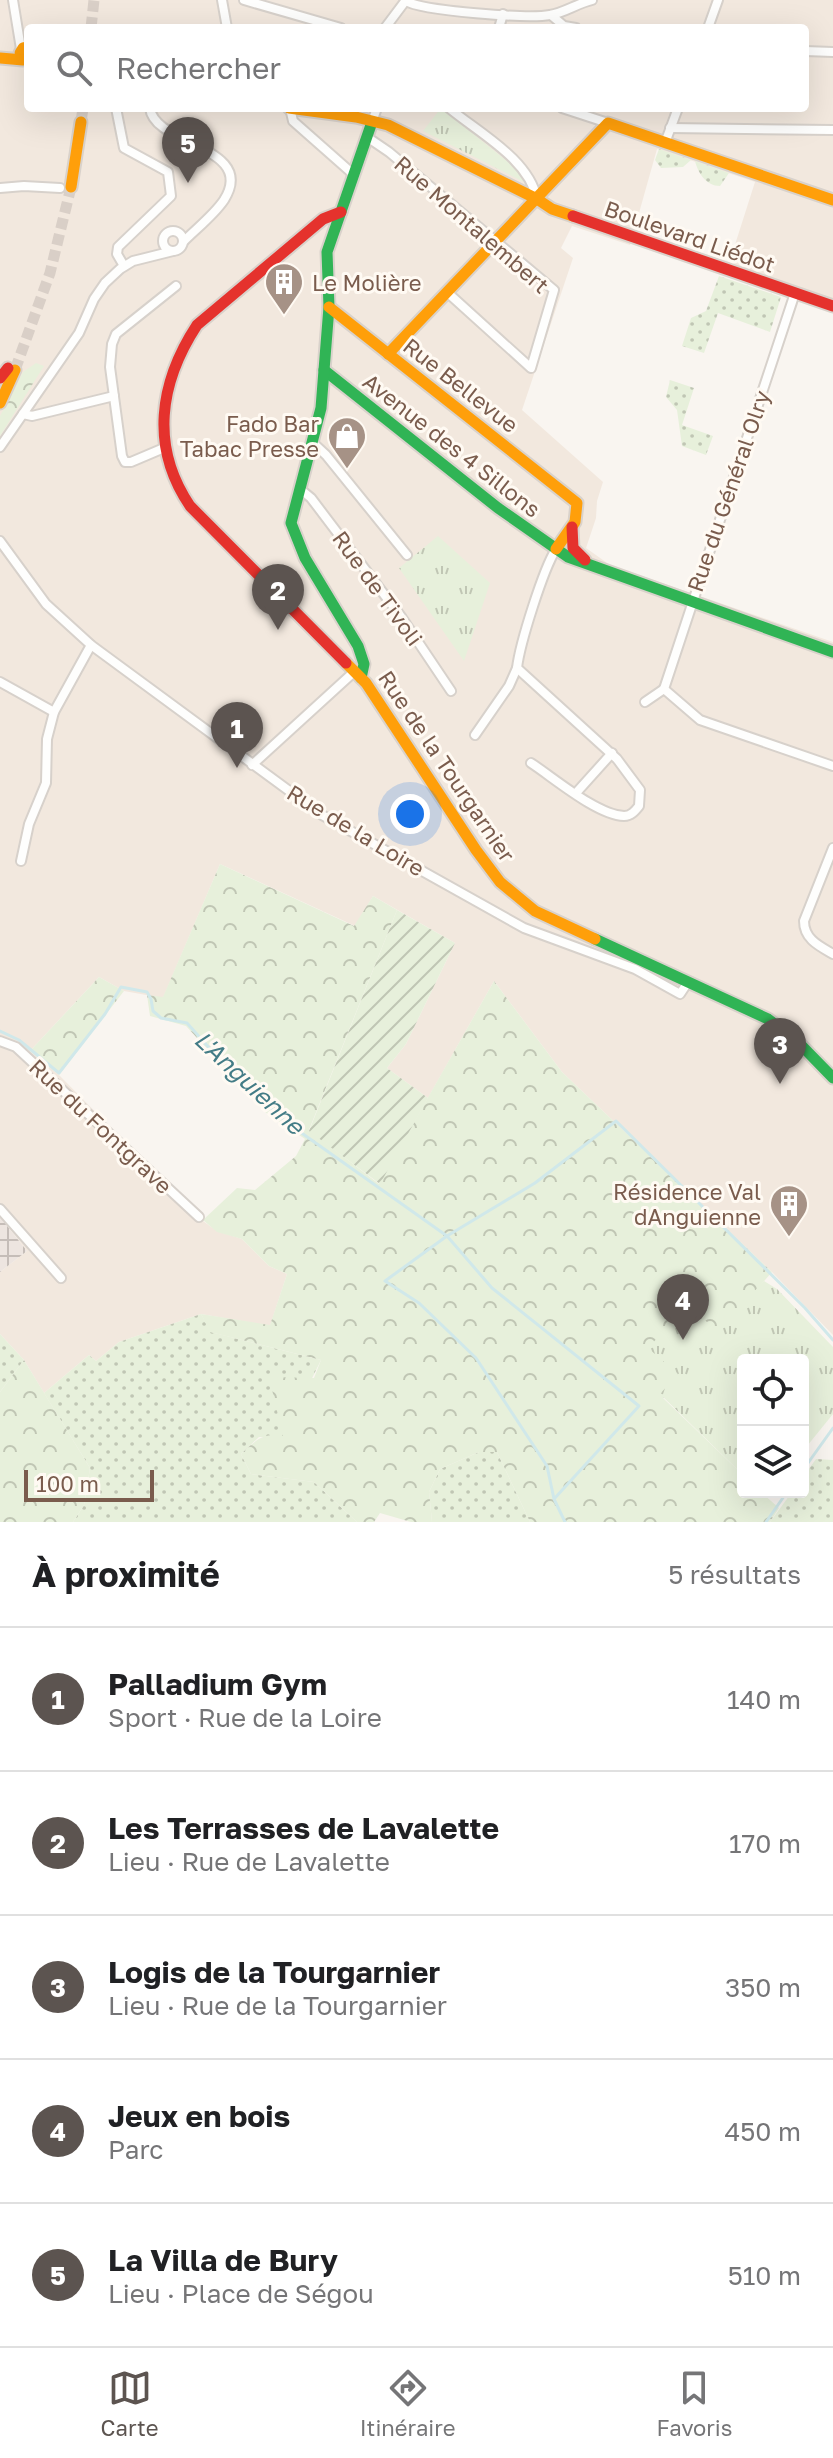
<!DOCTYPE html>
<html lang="fr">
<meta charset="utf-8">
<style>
:root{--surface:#fff;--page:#f6f6f6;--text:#202124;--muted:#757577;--line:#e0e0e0;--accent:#5c5450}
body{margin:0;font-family:"Golos Text",sans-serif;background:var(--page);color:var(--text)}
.controls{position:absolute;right:24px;bottom:24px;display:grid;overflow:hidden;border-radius:8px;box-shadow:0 8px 32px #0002}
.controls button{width:72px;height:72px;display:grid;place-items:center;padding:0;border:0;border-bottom:2px solid var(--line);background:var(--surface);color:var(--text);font:40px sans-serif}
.scale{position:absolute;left:24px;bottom:20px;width:130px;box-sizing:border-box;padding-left:8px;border:4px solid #7a5c4d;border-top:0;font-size:22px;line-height:28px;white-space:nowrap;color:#7a5c4d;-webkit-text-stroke:6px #fffaf3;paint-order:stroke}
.you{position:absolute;left:410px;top:814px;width:28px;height:28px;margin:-20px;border:6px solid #fff;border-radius:50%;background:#1a73e8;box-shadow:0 0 0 12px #1a73e833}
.badge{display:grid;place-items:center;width:52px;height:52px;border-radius:50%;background:var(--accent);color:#fff;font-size:26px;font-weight:700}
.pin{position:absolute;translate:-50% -66px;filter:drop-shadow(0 2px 4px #0008)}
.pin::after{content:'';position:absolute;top:42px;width:28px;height:24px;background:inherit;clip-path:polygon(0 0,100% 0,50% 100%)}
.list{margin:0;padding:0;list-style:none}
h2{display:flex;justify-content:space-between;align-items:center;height:104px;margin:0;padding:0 32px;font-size:34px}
h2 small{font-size:26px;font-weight:400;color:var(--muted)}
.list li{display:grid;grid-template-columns:52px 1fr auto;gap:24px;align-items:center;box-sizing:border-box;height:144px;padding:0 32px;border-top:2px solid var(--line)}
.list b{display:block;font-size:30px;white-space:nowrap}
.list p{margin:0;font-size:26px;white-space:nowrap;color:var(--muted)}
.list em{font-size:26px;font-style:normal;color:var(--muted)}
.icon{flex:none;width:44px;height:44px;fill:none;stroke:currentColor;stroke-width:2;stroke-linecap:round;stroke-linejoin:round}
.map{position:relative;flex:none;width:833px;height:1522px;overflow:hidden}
.search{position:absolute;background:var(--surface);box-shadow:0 8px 32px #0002;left:24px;right:24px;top:24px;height:88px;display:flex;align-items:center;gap:20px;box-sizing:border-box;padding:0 28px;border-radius:8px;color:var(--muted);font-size:30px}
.sheet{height:824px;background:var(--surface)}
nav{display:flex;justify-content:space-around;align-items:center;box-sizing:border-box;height:112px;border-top:2px solid var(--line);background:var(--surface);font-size:22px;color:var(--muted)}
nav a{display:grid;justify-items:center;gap:4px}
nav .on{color:var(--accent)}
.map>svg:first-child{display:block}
.residential{fill:#f2e8de;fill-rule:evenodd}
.industrial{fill:url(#industrial-grid)}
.grass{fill:url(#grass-dots)}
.forest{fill:url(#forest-crowns)}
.park{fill:url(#park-tufts)}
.garden{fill:url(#garden-furrows)}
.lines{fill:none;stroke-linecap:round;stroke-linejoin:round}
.stream{stroke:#d0e8ea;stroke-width:3}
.secondary-tunnel{stroke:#d9cfc7;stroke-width:11;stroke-dasharray:11 5.5;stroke-linecap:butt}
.street-casing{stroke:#d7d1cb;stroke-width:12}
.fast-casing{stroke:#d9d2cb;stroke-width:15}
.slow-casing{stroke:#d9d2cb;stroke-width:15}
.jam-casing{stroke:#d9d2cb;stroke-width:15}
.street{stroke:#fefefd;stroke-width:8}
.fast{stroke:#30b455;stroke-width:11}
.slow{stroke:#ff9f0a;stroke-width:11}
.jam{stroke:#e5322d;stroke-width:11}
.labels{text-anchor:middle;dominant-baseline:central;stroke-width:6;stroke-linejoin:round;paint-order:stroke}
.street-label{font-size:22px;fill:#7a5c4d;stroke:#fffaf3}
.poi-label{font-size:22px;fill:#7a5c4d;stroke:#fffaf3;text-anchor:end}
.water-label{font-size:24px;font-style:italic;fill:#437c86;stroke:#fffaf3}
</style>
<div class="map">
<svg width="833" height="1522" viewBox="0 0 833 1522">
<defs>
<pattern id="industrial-grid" width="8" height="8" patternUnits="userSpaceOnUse" patternTransform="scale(2)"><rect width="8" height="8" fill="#ede5e0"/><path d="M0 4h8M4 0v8" fill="none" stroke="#c5bdb8"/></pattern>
<pattern id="grass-dots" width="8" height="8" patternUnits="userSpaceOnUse" patternTransform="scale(2)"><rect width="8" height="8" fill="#e7f0db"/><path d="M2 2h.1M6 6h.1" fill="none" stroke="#c0c6b4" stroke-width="1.8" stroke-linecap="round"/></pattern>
<pattern id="forest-crowns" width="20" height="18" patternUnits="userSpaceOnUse" patternTransform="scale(2)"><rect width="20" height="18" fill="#e7f0db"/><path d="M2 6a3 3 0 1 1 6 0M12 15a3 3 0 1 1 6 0" fill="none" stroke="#c0c6b4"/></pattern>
<pattern id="park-tufts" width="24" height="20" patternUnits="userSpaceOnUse" patternTransform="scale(2)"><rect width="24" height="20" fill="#e7f0db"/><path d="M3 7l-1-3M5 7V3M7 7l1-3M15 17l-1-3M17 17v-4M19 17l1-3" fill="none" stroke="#c0c6b4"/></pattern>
<pattern id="garden-furrows" width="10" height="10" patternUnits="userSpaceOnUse" patternTransform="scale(2)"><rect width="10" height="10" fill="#e7f0db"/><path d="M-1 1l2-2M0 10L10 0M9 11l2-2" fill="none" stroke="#c0c6b4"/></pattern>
</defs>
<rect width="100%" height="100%" fill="#f9f5f0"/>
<path class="residential" d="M0 0H833V313L725 276 755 182 657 149 630 245 572 226 561 248 573 258 522 410 603 482 597 501 596 518 586 548 610 565 833 642V1335L772 1272 562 1072 494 981 428 1098 387 1068 406 1044 455 943 373 896 355 926 220 864 163 998 124 991 99 977 30 1051 59 1075 203 1221 217 1231 242 1239 269 1266 287 1274 270 1326 201 1314 119 1342 96 1361 89 1355 44 1393 24 1360 0 1334V1272L27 1251 0 1217ZM28 28H805V108H28Z"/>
<path class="industrial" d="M0 1217 27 1251 0 1272Z"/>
<g class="grass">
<path d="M659 149 691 160 683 167 661 168 655 160Z"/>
<path d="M695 161 729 173 720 186C706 186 698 173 695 161Z"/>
<path d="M719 276 781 297 770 332 718 313 704 353 682 346 691 318 706 311Z"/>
<path d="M670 380 694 388 682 425 713 436 706 455 682 446 677 410 666 397Z"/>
<path d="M201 1314 211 1332 321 1360 283 1437H259L241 1454 251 1474 314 1482 357 1522H73L84 1505 90 1468 44 1393 89 1355 96 1361 119 1342Z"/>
<path d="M0 1334 24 1360 0 1392Z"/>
<path d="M479 1452H497L530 1522H432L429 1492 440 1469Z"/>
<path d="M816 1459 833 1460V1522H770L792 1492H803V1477Z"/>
</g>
<g class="forest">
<path d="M36 363 44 366 0 436V416L23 372Z"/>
<path d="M220 864 354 926 373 896 397 910 309 1130 379 1184 494 981 562 1072 772 1272 663 1398 743 1475V1492H761L779 1508 770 1522H530L497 1452H479L440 1469 429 1492 432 1522H411L380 1513 374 1522H357L314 1482 251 1474 241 1454C255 1441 263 1432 283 1436L269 1377 314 1378 321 1360 210 1332 201 1314 270 1325 287 1274 269 1266 242 1239 217 1232 203 1220 237 1188 255 1190 296 1156 305 1139 265 1112 186 1026 150 1016 147 995 163 997Z"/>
<path d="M99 977 124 991 59 1075 30 1051Z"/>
<path d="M24 1360 90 1468 84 1505 73 1522H0V1392Z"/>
</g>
<g class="park">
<path d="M441 108 513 166 526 183 423 131Z"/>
<path d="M438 536 490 583 464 661 399 568Z"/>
<path d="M764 1281 777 1289 833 1347V1414L803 1451V1360H743V1475L660 1394 678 1374 648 1348 688 1305 717 1331Z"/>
</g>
<path class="garden" d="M397 910 455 943 406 1044 387 1068 428 1098 380 1184 309 1131Z"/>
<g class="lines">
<g class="stream">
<path d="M0 1031 19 1040 59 1073 105 1014 121 987 147 992 151 999 153 1011 161 1018 187 1023 219 1059 236 1069 279 1117 447 1236 535 1183 616 1121 805 1308 833 1340"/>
<path d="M803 1470 833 1428"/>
<path d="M554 1499 639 1406 492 1288 447 1236 385 1281 419 1303 476 1358 547 1466 554 1499 565 1522"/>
<path d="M766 1522 787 1492"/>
</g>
<g class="secondary-tunnel">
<path d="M91 28 94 0"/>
<path d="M81 122 83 108"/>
<path d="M15 370 50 273 71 187"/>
</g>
<g class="street-casing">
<g id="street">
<path d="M13 0 21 49"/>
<path d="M222 0 227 28"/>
<path d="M244 0 341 28"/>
<path d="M406 1C422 11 529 19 550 15 564 13 578 3 592 0"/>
<path d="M551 15 564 26 576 28"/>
<path d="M385 28 406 0"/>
<path d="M499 28 503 14"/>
<path d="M708 28 718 0"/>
<path d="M805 51 833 52"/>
<path d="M116 108 124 148 168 172 171 196 118 247 117 254 124 266"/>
<path d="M150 108C154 146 258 146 224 200 214 215 197 228 184 241"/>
<path d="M290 108 293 121 353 174"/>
<path d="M449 108C479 133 529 159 537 199"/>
<path d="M562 108 608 123"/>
<path d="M372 122 377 108"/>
<path d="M670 128 833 130"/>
<path d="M367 137 389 152 554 290 531 368 448 293"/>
<path d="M665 143 678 108"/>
<path d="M0 188 24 186 60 188"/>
<circle cx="173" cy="241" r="10"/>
<path d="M23 414 32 416 114 396"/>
<path d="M313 443 326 455 407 555"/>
<path d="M0 447 79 333 94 299 105 283 120 269 133 261 173 251"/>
<path d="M164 448 131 462H125L122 456 110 367 112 344 116 334 176 286"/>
<path d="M300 489 311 498 402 618 451 691"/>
<path d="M0 541 46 604 91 645 322 815 524 928 635 969 680 994 688 982"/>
<path d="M0 682 54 712"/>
<path d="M664 689 795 293"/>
<path d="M664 689 700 720 833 766"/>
<path d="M645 702 664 689"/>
<path d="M475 735 509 686 517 668"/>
<path d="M531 763C554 778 597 815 624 816 631 816 635 811 639 806L640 790 617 759 517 668C520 643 543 570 556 549"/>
<path d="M252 765 355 671"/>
<path d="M576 793 612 753"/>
<path d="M833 848 804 921C804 939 819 946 833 954"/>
<path d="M21 861 29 824 46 783 47 739 54 712 91 645"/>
<path d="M0 1041 16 1047 199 1217"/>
<path d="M0 1209 61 1278"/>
</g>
</g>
<g class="fast-casing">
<g id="fast">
<path d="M324 370 498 508 568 557 833 652"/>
<path d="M361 678 364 664 358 646 305 558 291 523 321 408 329 307 327 252 372 122"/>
<path d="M595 939 768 1019 799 1043 833 1078"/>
</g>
</g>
<g class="slow-casing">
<g id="slow">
<path d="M28 47 23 48 20 53 22 59 28 60"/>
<path d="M0 58 23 60"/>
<path d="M289 108 356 117 388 125 537 199 552 209 573 216"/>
<path d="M71 187 81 122"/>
<path d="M329 307 577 503 575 522 556 549"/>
<path d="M388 354 608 123 833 200"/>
<path d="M0 403 15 370"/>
<path d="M346 663 366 683 476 850 500 882 535 911 595 939"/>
</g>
</g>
<g class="jam-casing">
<g id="jam">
<path d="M341 212 323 219 197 325C159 383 150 447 190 506L346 663"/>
<path d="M573 216 833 306"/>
<path d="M0 378 8 368"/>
<path d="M572 527 573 548 585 560"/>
</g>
</g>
<use href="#street" class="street"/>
<use href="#fast" class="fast"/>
<use href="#slow" class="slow"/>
<use href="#jam" class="jam"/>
</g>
<defs>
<g id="building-pin" transform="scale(2)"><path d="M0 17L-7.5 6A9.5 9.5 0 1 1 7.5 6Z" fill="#a69286" stroke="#fffaf3"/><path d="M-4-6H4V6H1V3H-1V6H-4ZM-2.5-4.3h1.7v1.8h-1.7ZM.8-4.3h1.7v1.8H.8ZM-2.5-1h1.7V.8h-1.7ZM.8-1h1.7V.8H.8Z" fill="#fff"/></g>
<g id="shop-pin" transform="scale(2)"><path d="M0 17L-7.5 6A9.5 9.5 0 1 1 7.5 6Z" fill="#a69286" stroke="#fffaf3"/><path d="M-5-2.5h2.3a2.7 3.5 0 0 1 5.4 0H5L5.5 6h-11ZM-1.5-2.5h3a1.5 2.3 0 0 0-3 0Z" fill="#fff"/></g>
</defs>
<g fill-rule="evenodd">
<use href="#building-pin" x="284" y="282"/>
<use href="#shop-pin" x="347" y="436"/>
<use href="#building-pin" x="789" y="1204"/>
</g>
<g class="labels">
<g class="street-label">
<text transform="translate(472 224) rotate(41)">Rue Montalembert</text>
<text transform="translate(690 236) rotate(19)">Boulevard Liédot</text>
<text transform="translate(461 385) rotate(38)">Rue Bellevue</text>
<text transform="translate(452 445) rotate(38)">Avenue des 4 Sillons</text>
<text transform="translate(728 491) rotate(-71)">Rue du Général Olry</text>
<text transform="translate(378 588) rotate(54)">Rue de Tivoli</text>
<text transform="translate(447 766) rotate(56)">Rue de la Tourgarnier</text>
<text transform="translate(356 830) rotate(31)">Rue de la Loire</text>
<text transform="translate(101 1126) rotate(43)">Rue du Fontgrave</text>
</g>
<g class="poi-label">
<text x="312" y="282" text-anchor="start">Le Molière</text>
<text x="319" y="423">Fado Bar<tspan x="319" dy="25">Tabac Presse</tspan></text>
<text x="761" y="1191">Résidence Val<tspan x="761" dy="25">dAnguienne</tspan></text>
</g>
<g class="water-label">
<text transform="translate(250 1082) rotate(43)">L'Anguienne</text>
</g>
</g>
</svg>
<div class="controls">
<button><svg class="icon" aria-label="locate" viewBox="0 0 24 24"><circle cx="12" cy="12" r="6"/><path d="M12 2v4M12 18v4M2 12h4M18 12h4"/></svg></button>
<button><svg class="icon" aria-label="layers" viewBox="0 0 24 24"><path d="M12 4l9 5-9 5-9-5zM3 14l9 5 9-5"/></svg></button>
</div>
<div class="scale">100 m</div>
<div class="you"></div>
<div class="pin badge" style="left:237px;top:768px">1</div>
<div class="pin badge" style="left:278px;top:630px">2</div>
<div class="pin badge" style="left:780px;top:1084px">3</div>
<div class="pin badge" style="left:683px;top:1340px">4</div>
<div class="pin badge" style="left:188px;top:183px">5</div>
<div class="search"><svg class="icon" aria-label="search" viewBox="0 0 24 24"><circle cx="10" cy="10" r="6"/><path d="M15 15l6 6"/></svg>Rechercher</div>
</div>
<section class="sheet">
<h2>À proximité<small>5 résultats</small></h2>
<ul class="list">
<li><span class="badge">1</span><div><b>Palladium Gym</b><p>Sport · Rue de la Loire</p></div><em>140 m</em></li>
<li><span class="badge">2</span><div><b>Les Terrasses de Lavalette</b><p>Lieu · Rue de Lavalette</p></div><em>170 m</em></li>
<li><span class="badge">3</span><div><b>Logis de la Tourgarnier</b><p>Lieu · Rue de la Tourgarnier</p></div><em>350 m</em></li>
<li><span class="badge">4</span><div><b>Jeux en bois</b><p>Parc</p></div><em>450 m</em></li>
<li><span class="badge">5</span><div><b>La Villa de Bury</b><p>Lieu · Place de Ségou</p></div><em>510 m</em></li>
</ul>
</section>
<nav>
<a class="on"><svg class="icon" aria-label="map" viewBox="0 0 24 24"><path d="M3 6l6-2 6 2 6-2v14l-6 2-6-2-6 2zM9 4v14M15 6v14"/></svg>Carte</a>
<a><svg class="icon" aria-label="directions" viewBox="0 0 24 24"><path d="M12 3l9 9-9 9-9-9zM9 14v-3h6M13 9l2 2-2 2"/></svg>Itinéraire</a>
<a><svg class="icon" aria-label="saved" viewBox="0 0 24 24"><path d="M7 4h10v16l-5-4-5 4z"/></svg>Favoris</a>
</nav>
